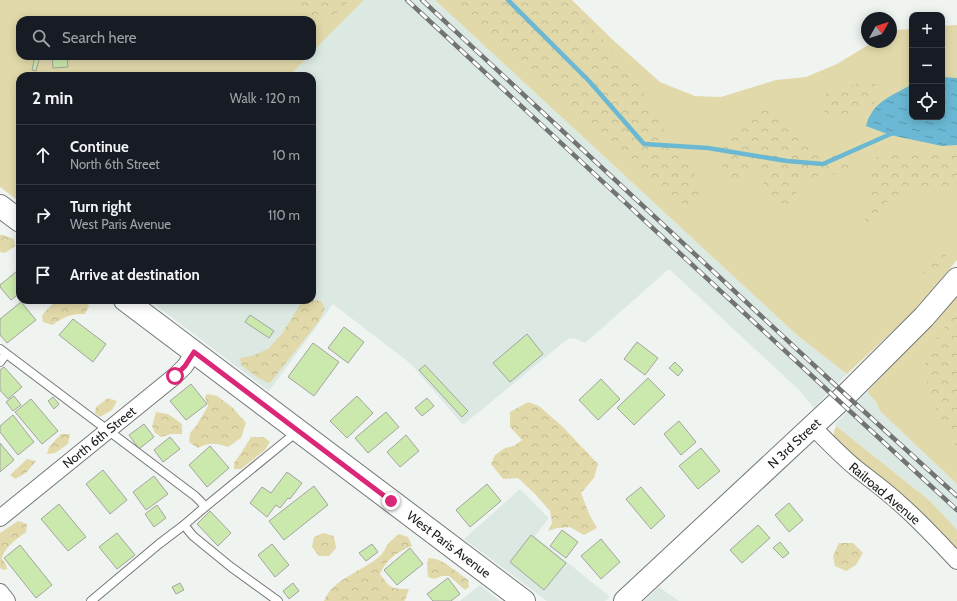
<!DOCTYPE html>
<meta charset="utf-8">
<style>
:root{--surface:#171b24;--page:#20242c;--text:#f1f3f6;--muted:#9ea1a6;--line:#363941}
body{margin:0;font-family:Cabin,sans-serif;background:var(--page);color:var(--text)}
.controls{position:absolute;right:12px;top:12px;display:grid;overflow:hidden;border-radius:8px;box-shadow:0 2px 10px #0003}
.controls button{width:36px;height:36px;display:grid;place-items:center;padding:0;border:0;border-bottom:1px solid var(--line);background:var(--surface);color:var(--text);font:20px sans-serif}
.compass{position:absolute;left:861px;top:12px;width:36px;height:36px;border-radius:50%;background:var(--surface);box-shadow:0 2px 10px #0003;rotate:51deg}
.stop{position:absolute;width:12px;height:12px;margin:-9px;border:3px solid #db2777;border-radius:50%;background:#fff}
.stop.end{background:#db2777;border-color:#fff;box-shadow:0 1px 4px #0008}
.list{margin:0;padding:0;list-style:none}
h2{display:flex;justify-content:space-between;align-items:center;height:52px;margin:0;padding:0 16px;font-size:17px}
h2 small{font-size:13px;font-weight:400;color:var(--muted)}
.list li{display:grid;grid-template-columns:26px 1fr auto;gap:12px;align-items:center;box-sizing:border-box;height:60px;padding:0 16px;border-top:1px solid var(--line)}
.list b{display:block;font-size:15px;white-space:nowrap}
.list p{margin:0;font-size:13px;white-space:nowrap;color:var(--muted)}
.list em{font-size:13px;font-style:normal;color:var(--muted)}
.icon{flex:none;width:22px;height:22px;fill:none;stroke:currentColor;stroke-width:2;stroke-linecap:round;stroke-linejoin:round}
.map{position:relative;flex:none;width:957px;height:601px;overflow:hidden}
.search{position:absolute;background:var(--surface);box-shadow:0 2px 10px #0003;left:16px;top:16px;width:300px;height:44px;display:flex;align-items:center;gap:10px;box-sizing:border-box;padding:0 14px;border-radius:12px;color:var(--muted);font-size:15px}
.panel{position:absolute;background:var(--surface);box-shadow:0 2px 10px #0003;left:16px;top:72px;width:300px;height:232px;border-radius:12px}
.map>svg:first-child{display:block}
.built{fill:#dce9e2}
.green{fill:#e2d9aa}
.forest{fill:url(#forest-crowns)}
.water{fill:url(#water-ripples)}
.lines{fill:none;stroke-linecap:round;stroke-linejoin:round}
.stream{stroke:#6ab8d3;stroke-width:4.5}
.building{fill:#cbe9ad;stroke:#a2a4a0}
.service-casing{stroke:#747876;stroke-width:10}
.minor-casing{stroke:#747876;stroke-width:18}
.secondary-casing{stroke:#747876;stroke-width:24}
.primary-casing{stroke:#747876;stroke-width:24}
.service{stroke:#fff;stroke-width:8}
.minor{stroke:#fff;stroke-width:16}
.secondary{stroke:#fff;stroke-width:22}
.primary{stroke:#fff;stroke-width:22}
.rail-casing{stroke:#717472;stroke-width:4.5}
.rail{stroke:#fff;stroke-width:3;stroke-dasharray:9;stroke-linecap:butt}
.route{stroke:#db2777;stroke-width:5}
.labels{text-anchor:middle;dominant-baseline:central;stroke-width:3;stroke-linejoin:round;paint-order:stroke}
.street-label{font-size:13px;fill:#202221;stroke:#fff}
</style>
<div class="map">
<svg width="957" height="601" viewBox="0 0 957 601">
<defs>
<pattern id="forest-crowns" width="20" height="18" patternUnits="userSpaceOnUse"><rect width="20" height="18" fill="#e2d9aa"/><path d="M2 6a3 3 0 1 1 6 0M12 15a3 3 0 1 1 6 0" fill="none" stroke="#c2ba92"/></pattern>
<pattern id="water-ripples" width="26" height="14" patternUnits="userSpaceOnUse"><rect width="26" height="14" fill="#6ab8d3"/><path d="M2 4q2-2 4 0t4 0M15 11q2-2 4 0t4 0" fill="none" stroke="#5795ab"/></pattern>
</defs>
<rect width="100%" height="100%" fill="#eff4f1"/>
<g class="built">
<path d="M364 0H435L798 336 847 374 822 399 814 408 799 390 669 269 585 343 577 339 569 338 463 425 411 364 333 304 269 391 149 300H312V76H289L309 56H312V52Z"/>
<path d="M867 392 876 402 880 411 957 484V530L930 501 836 426 835 424Z"/>
<path d="M520 489 549 518 535 536 610 597 605 601H547L464 539Z"/>
<path d="M480 585 500 601H460Z"/>
<path d="M659 587 679 601H644Z"/>
</g>
<g class="green">
<path d="M0 0H364L312 52V20H20V56H309L289 76H20V202L0 187Z"/>
<path d="M435 0H572L613 40 660 82 695 96 721 97 776 80 806 77 837 64 873 42H891V33L897 30 912 29V117H942V26L957 25V260L913 312 847 374 798 336Z"/>
<path d="M957 294V484L880 411 876 402 867 392 917 338Z"/>
<path d="M836 426 930 501 957 530V553L859 465 833 437 834 432Z"/>
</g>
<g class="forest">
<path d="M292 0H350L334 16 315 25 312 23V20L305 19Z"/>
<path d="M446 0H567L632 72 672 144 695 174 699 197 688 205 667 199 640 177Z"/>
<path d="M858 84H876L881 97 869 107 842 122 826 116 822 102 828 90Z"/>
<path d="M767 103 791 122 819 149 853 159 846 173 807 178 786 207 769 193 756 169 740 185 730 184 722 165 725 135 744 117Z"/>
<path d="M924 152H957V192L914 191 889 200 866 227 864 214 871 196 868 181V163L875 157 900 155Z"/>
<path d="M0 235H3L14 239 15 246 5 253 0 252Z"/>
<path d="M945 248 946 257 935 271 923 274 925 263 935 251Z"/>
<path d="M56 300H85L89 306 85 314C70 314 64 317 52 325L43 322 42 316 44 313Z"/>
<path d="M312 300 321 301 325 308 319 321 270 383 258 378 241 365 240 358 252 356 268 349 281 335 301 303Z"/>
<path d="M957 311V448L947 431 931 397 925 375 926 352Z"/>
<path d="M207 394 217 396 233 408 246 423 241 438 228 447C216 443 210 442 198 448L189 442 190 433 196 426 208 406 205 397Z"/>
<path d="M108 398 117 401 112 410 100 417 95 413 96 407Z"/>
<path d="M528 402 539 406 562 426 598 464 594 478 581 493 590 516 597 528 584 535 570 527 557 528 548 531 552 523 550 511 535 494 518 478 503 479 491 464 495 455 505 448 514 446 522 440 510 427V412Z"/>
<path d="M156 412 168 414 182 424V434H171L161 437 155 433 152 426Z"/>
<path d="M61 434H70L68 444 55 453 47 454 49 447Z"/>
<path d="M251 437H264L270 442 265 450 241 469H234V463L241 453Z"/>
<path d="M27 459 36 461 26 473 15 479 10 475Z"/>
<path d="M18 521 27 524 26 532C18 538 3 548 2 559L6 564 7 569 3 570 0 568V533Z"/>
<path d="M323 533 334 536 336 548 329 556H319L312 547 314 537Z"/>
<path d="M399 534 408 537 412 546C398 551 385 561 380 574 390 588 391 589 409 589L405 600 404 601H324C333 578 364 571 381 555 384 552 385 548 388 544 391 540 395 537 399 534Z"/>
<path d="M839 543H853L863 553 856 565 846 571 835 566 833 556Z"/>
<path d="M428 558 436 559 445 563 468 580 469 587 465 590 449 576H442L434 579 428 577 427 567Z"/>
</g>
<path class="water" d="M942 77 957 78V145L942 146 890 135 866 126C867 122 868 118 871 114 879 99 898 93 912 84V117H942Z"/>
<g class="lines">
<path class="stream" d="M508 0 589 81 644 144 708 148 787 161 823 164 895 132"/>
</g>
<g class="building">
<path d="M35 56H40L36 71 32 70Z"/>
<path d="M52 56H67L68 67 53 68Z"/>
<path d="M17 271 20 275V293L11 300 0 287V285Z"/>
<path d="M21 302 36 320 7 343 0 335V319Z"/>
<path d="M250 315 274 331 269 338 245 322Z"/>
<path d="M73 319 106 344 93 362 59 335Z"/>
<path d="M344 327 364 342 348 363 328 348Z"/>
<path d="M527 334 543 354 510 382 493 363Z"/>
<path d="M637 342 658 358 645 375 624 359Z"/>
<path d="M313 343 339 362 314 396 288 377Z"/>
<path d="M675 362 683 370 678 376 669 368Z"/>
<path d="M425 365 468 411 462 417 419 370Z"/>
<path d="M4 367 22 387 8 399 0 390V370Z"/>
<path d="M648 378 665 395 634 425 617 408Z"/>
<path d="M601 379 620 399 598 420 579 400Z"/>
<path d="M191 384 207 404 186 420 170 401Z"/>
<path d="M14 396 21 405 13 411 6 402Z"/>
<path d="M357 396 373 413 347 438 330 421Z"/>
<path d="M53 397 59 404 54 409 48 401Z"/>
<path d="M427 398 434 406 422 416 415 408Z"/>
<path d="M31 399 58 431 42 444 15 412Z"/>
<path d="M386 412 399 427 368 453 355 438Z"/>
<path d="M13 415 34 442 18 455 0 432V426Z"/>
<path d="M679 421 696 442 681 455 664 434Z"/>
<path d="M144 424 154 437 139 449 129 435Z"/>
<path d="M406 435 419 451 400 467 387 452Z"/>
<path d="M170 437 180 449 163 462 154 450Z"/>
<path d="M0 443 14 460 0 472Z"/>
<path d="M210 446 229 468 207 487 189 465Z"/>
<path d="M701 448 720 471 698 489 679 466Z"/>
<path d="M103 470 127 500 110 514 86 484Z"/>
<path d="M287 472 302 483 290 499 288 498 280 508 276 505 267 517 250 503 262 487 271 493Z"/>
<path d="M154 476 168 494 146 510 133 492Z"/>
<path d="M487 484 501 501 470 527 456 510Z"/>
<path d="M314 486 328 505 284 540 269 521Z"/>
<path d="M641 487 665 516 651 529 626 499Z"/>
<path d="M789 503 803 520 789 532 775 515Z"/>
<path d="M59 504 86 537 68 551 41 519Z"/>
<path d="M157 505 166 518 154 527 145 514Z"/>
<path d="M210 511 231 533 218 546 197 524Z"/>
<path d="M758 525 770 538 742 563 730 550Z"/>
<path d="M562 530 578 542 566 558 550 546Z"/>
<path d="M117 533 135 555 117 569 99 547Z"/>
<path d="M531 535 566 563 544 590 510 562Z"/>
<path d="M601 539 620 562 601 579 581 556Z"/>
<path d="M780 542 789 553 783 558 773 548Z"/>
<path d="M272 544 289 565 275 577 258 555Z"/>
<path d="M372 544 378 552 366 561 359 553Z"/>
<path d="M20 545 52 585 36 598 4 558Z"/>
<path d="M410 548 423 564 397 585 384 570Z"/>
<path d="M448 578 460 594 451 601H433L427 594Z"/>
<path d="M180 583 184 590 176 594 172 587Z"/>
<path d="M293 583 299 591 289 599 283 591Z"/>
</g>
<g class="lines">
<g class="service-casing">
<g id="service">
<path d="M0 349 195 496 201 502 205 507"/>
<path d="M0 362 6 354"/>
<path d="M184 525 193 536 231 567 278 601"/>
<path d="M91 601 159 544 184 525 205 507 298 431"/>
</g>
</g>
<g class="minor-casing">
<g id="minor">
<path d="M812 426C827 441 841 456 857 469 871 480 885 490 898 502 919 520 938 541 957 561"/>
<path d="M0 518 175 376 185 366 194 352"/>
<path d="M0 592 7 601"/>
</g>
</g>
<g class="secondary-casing">
<g id="secondary">
<path d="M0 206 20 221"/>
<path d="M125 300 524 601"/>
</g>
</g>
<g class="primary-casing">
<path id="primary" d="M625 601 846 395 924 317 957 279"/>
</g>
<use href="#service" class="service"/>
<use href="#minor" class="minor"/>
<use href="#secondary" class="secondary"/>
<use href="#primary" class="primary"/>
<g class="rail-casing">
<g id="rail">
<path d="M407 0 839 401 957 510"/>
<path d="M422 0 846 395 957 496"/>
</g>
</g>
<use href="#rail" class="rail"/>
</g>
<g class="lines">
<path class="route" d="M175 376 185 366 194 352 391 501"/>
</g>
<g class="labels">
<g class="street-label">
<text transform="translate(99 437) rotate(-39)">North 6th Street</text>
<text transform="translate(794 443) rotate(-43)">N 3rd Street</text>
<text transform="translate(885 493) rotate(40)">Railroad Avenue</text>
<text transform="translate(449 544) rotate(37)">West Paris Avenue</text>
</g>
</g>
</svg>
<div class="controls">
<button>+</button>
<button>−</button>
<button><svg class="icon" aria-label="locate" viewBox="0 0 24 24"><circle cx="12" cy="12" r="6"/><path d="M12 2v4M12 18v4M2 12h4M18 12h4"/></svg></button>
</div>
<svg class="compass" viewBox="-18 -18 36 36"><path d="M0-13l5 13h-10z" fill="#e53935"/><path d="M0 13l5-13h-10z" fill="#9ea1a6"/></svg>
<div class="stop" style="left:175px;top:376px"></div>
<div class="stop end" style="left:391px;top:501px"></div>
<div class="search"><svg class="icon" aria-label="search" viewBox="0 0 24 24"><circle cx="10" cy="10" r="6"/><path d="M15 15l6 6"/></svg>Search here</div>
<section class="panel">
<h2>2 min<small>Walk · 120 m</small></h2>
<ul class="list">
<li><svg class="icon" aria-label="ahead" viewBox="0 0 24 24"><path d="M12 20V5M6 11l6-6 6 6"/></svg><div><b>Continue</b><p>North 6th Street</p></div><em>10 m</em></li>
<li><svg class="icon" aria-label="right" viewBox="0 0 24 24"><path d="M7 20v-9h11M14 6l5 5-5 5"/></svg><div><b>Turn right</b><p>West Paris Avenue</p></div><em>110 m</em></li>
<li><svg class="icon" aria-label="arrive" viewBox="0 0 24 24"><path d="M6 21V4h12l-3 4 3 4H6"/></svg><div><b>Arrive at destination</b></div></li>
</ul>
</section>
</div>
